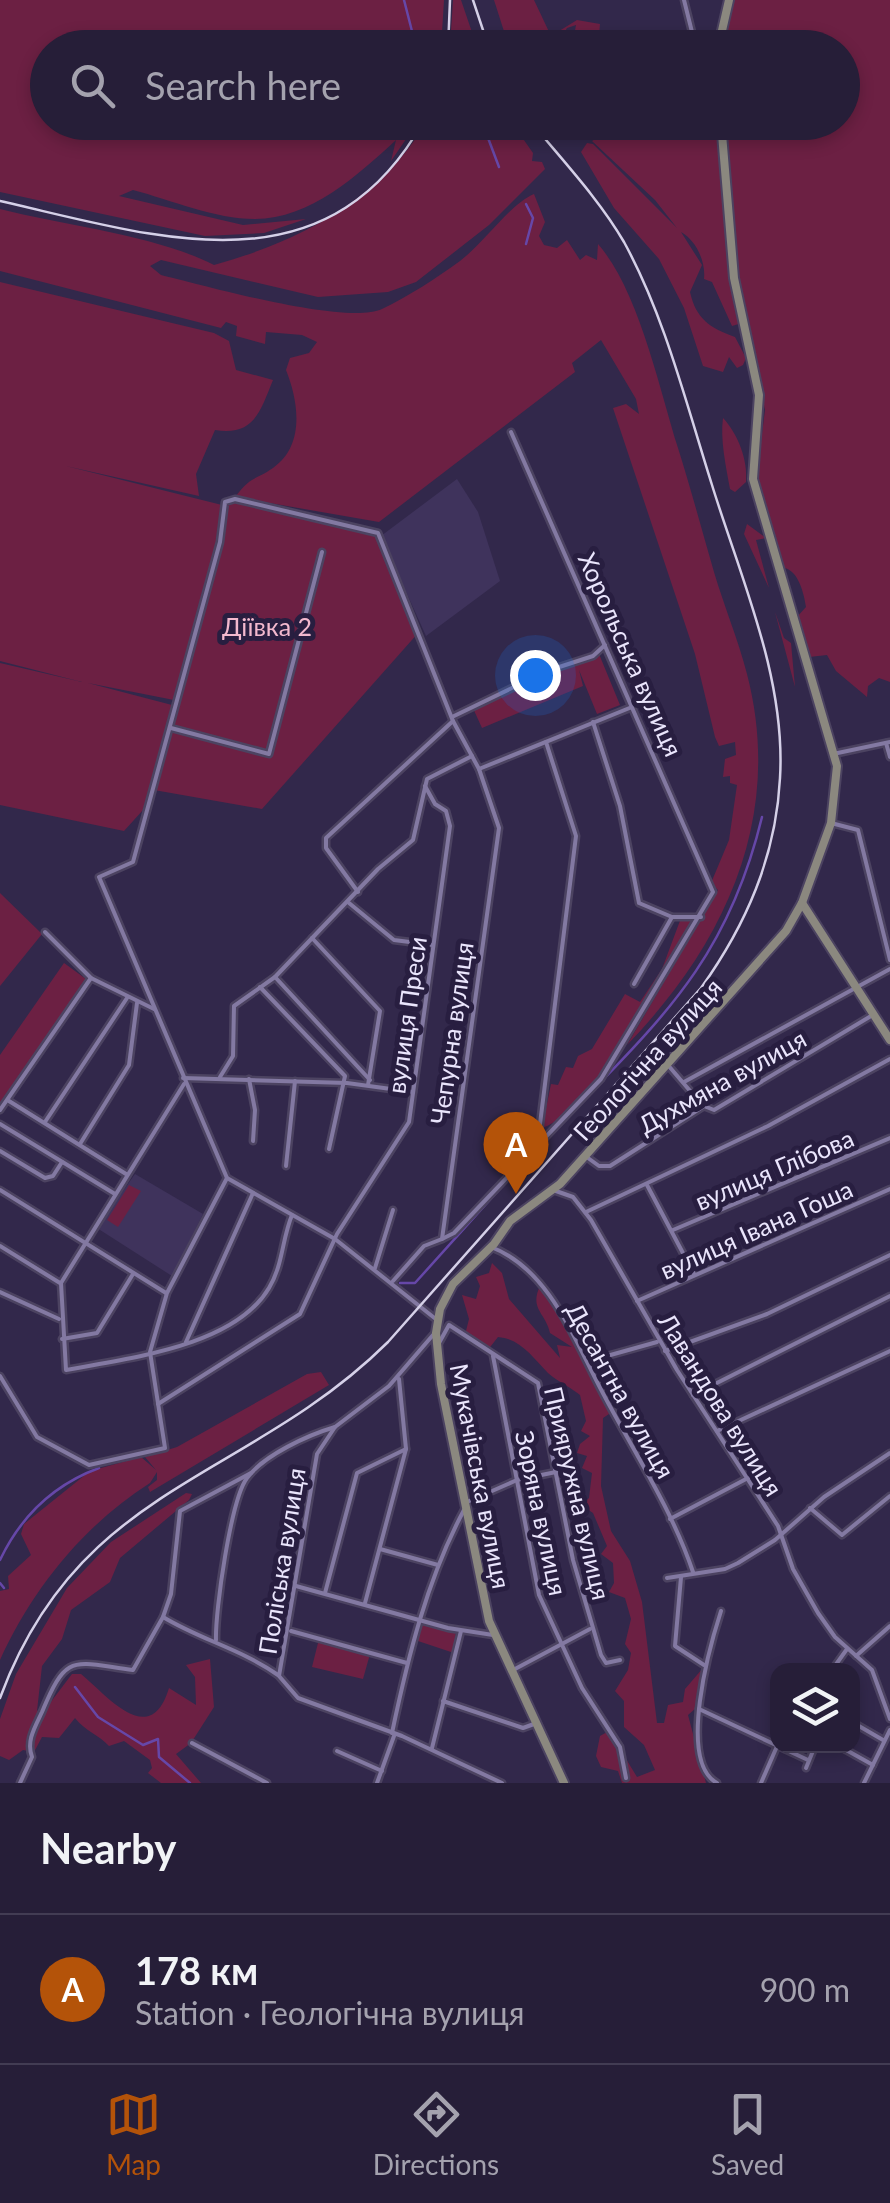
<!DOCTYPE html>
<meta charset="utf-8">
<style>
:root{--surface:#261e38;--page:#322b43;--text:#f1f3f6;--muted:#a4a2ae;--line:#423c53;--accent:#b45309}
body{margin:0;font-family:Lato,sans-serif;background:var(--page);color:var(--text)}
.controls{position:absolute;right:30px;bottom:30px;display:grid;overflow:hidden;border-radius:20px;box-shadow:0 5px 15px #0003}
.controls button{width:90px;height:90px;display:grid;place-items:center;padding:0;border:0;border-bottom:2px solid var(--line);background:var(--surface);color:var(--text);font:50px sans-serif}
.you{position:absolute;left:535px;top:675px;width:35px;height:35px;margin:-25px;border:8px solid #fff;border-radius:50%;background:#1a73e8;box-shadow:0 0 0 15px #1a73e833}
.badge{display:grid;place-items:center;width:65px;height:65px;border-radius:50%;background:var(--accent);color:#fff;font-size:32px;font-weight:700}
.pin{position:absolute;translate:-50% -82px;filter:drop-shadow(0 2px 5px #0008)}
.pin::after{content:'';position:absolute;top:52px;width:35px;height:30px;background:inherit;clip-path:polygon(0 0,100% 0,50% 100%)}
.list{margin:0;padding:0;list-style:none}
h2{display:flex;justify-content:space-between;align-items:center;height:130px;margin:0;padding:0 40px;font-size:42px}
h2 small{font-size:32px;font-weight:400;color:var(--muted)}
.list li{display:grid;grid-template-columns:65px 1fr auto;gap:30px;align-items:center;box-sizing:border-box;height:150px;padding:0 40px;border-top:2px solid var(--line)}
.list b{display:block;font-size:38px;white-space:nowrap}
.list p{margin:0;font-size:32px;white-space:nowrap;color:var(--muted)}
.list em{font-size:32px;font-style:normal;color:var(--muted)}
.icon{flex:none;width:55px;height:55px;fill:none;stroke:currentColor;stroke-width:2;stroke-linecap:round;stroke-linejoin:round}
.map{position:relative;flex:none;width:890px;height:1783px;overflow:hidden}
.search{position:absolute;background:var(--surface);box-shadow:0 5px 15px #0003;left:30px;right:30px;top:30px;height:110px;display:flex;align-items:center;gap:25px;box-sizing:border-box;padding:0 35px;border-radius:55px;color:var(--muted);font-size:38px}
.sheet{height:280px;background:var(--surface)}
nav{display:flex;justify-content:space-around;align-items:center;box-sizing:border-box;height:140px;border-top:2px solid var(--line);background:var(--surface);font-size:28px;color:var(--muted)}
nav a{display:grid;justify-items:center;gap:5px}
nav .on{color:var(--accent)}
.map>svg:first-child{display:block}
.built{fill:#3f335c}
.green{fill:#6c2043}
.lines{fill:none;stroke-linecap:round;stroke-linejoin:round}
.stream{stroke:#6647a8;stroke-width:2.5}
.street-casing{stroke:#4c4361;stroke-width:9}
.secondary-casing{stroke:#4c4361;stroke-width:12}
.street{stroke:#8379a2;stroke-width:4}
.secondary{stroke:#8b887f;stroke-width:8}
.rail{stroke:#d5d0e8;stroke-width:2.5}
.labels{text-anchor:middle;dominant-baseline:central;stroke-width:10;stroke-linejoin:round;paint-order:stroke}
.park-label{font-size:25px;fill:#f3b9ce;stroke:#281e40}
.street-label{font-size:25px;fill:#eae5fc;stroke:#281e40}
</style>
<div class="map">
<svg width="890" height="1783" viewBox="0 0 890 1783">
<rect width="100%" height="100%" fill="#32284b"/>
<g class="built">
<path d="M457 479 478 512 500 581 426 636 381 536Z"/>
<path d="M135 1174 203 1214 172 1276 97 1228Z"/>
</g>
<g class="green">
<path d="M0 0H444L441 48H48V122L417 123 391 161 396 140C358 175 310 219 255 219 215 219 171 200 133 190L119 196 243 225 306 219 264 233 205 236 0 192Z"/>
<path d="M453 0H461L477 47H450Z"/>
<path d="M494 0H534L551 36 577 20 600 24 598 47H572L576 25 567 28 557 47H509Z"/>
<path d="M733 0H890V682L879 678 868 686 867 697 836 671 827 655 809 657 796 618 806 607C804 593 798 570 784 568L757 474 765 410 741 299 724 123 842 122V48H721Z"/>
<path d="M426 123H512L533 153 532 161 542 162 545 169 489 225 416 282 388 292 318 297 161 260 150 266 161 275C203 285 346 326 382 309 409 296 435 279 460 261 486 241 509 205 534 194L545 222 539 236 544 245 557 248 567 240 580 260 586 255 597 260 598 244C639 291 659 388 678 448 691 489 702 531 714 572 724 606 738 639 747 674 784 816 726 943 627 1045L718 890 711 883 729 840 737 785 730 783V776L723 777 725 759 736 755 735 742 719 746 715 737 695 654 613 408 626 404 639 414 636 399 601 340 572 363 575 372 379 522 235 497C252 475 254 481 273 468 306 445 298 400 286 370L290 358 309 353 317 342 302 335 266 332 265 344 236 336 237 326 226 322 221 328 0 271V209C67 226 155 235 214 265 300 241 378 201 426 123Z"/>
<path d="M622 123H719L742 323 732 326 712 282 704 279C706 262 696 240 681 232L702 265 690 292C696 319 710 328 735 337L746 358 743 365 737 368 729 357 723 372 703 366 684 308 659 259 614 208 581 152 587 143 593 144 677 228 655 200 592 141Z"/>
<path d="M0 282 214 333 229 341 236 370 273 380C260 412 254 436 215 430L196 474 199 496 66 466 222 505 245 501 375 533 380 539 419 632 262 809 154 790 179 701 88 683 172 705 143 810 124 831 0 805V663L82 682 0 661Z"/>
<path d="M723 418C738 434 748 460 746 482L735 492 730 489C726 467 720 439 723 418Z"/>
<path d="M747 524 766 538 756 540 769 588 744 534Z"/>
<path d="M775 612 784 638 791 643 795 687Z"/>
<path d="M599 654 620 705 597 714 579 670 583 686 482 728 472 706Z"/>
<path d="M0 893 42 934 0 986Z"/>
<path d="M681 918 694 921C666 969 594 1111 542 1128L551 1084 558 1085 566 1067 573 1068 578 1056 592 1049 625 994 640 1002 662 969Z"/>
<path d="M64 963 86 979 0 1107V1055Z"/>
<path d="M129 1185 141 1191 118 1227 107 1220Z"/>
<path d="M492 1263 502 1273 509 1299 560 1358 557 1345 572 1347 550 1333C546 1313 529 1309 540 1286L544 1291 612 1412 603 1418 601 1486 611 1531 630 1561 642 1602 657 1723H664L668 1705 683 1702 685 1689 703 1668 696 1708 688 1715 706 1783H622L618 1771 601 1767 596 1756 600 1736 609 1731 637 1777 655 1770 644 1745 624 1727V1701L615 1691 628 1670 631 1653 625 1644 631 1619 625 1598 609 1592 614 1583 613 1563 601 1554 607 1546 593 1513 581 1505 589 1498 592 1473 582 1468 587 1456 577 1453 580 1444 590 1436 581 1431 586 1421 580 1395C572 1388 558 1382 548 1373 533 1358 521 1339 498 1337L487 1351 465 1335 469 1319 462 1295 476 1299 480 1286 476 1277 489 1273Z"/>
<path d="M321 1372 329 1385 150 1492 148 1487 157 1480V1472L150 1483C84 1525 32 1589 0 1660V1591L9 1589 8 1576 31 1555 21 1534 24 1524 90 1471 141 1457 156 1470 145 1457 177 1447 307 1374Z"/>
<path d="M186 1493 192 1494 189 1500 120 1558 110 1582 71 1610 62 1639 42 1666 37 1711 50 1703 72 1674H81C106 1694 150 1751 169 1688L196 1705 195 1677 186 1665 210 1659 214 1707 191 1743 176 1754 201 1783H161L148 1773 152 1768 150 1760 124 1741 109 1746C99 1735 85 1731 75 1718L59 1738 42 1737 34 1752 23 1750 9 1760 0 1756V1719L16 1674 67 1588 111 1542Z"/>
<path d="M423 1622 456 1632 454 1653 415 1640Z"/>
<path d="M319 1639 370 1654 363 1679 312 1667Z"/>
</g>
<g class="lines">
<g class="stream">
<path d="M404 0 414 39"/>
<path d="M482 122 499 167"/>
<path d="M526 204 533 218 526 244"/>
<path d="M585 1098C675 1007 731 945 762 817"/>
<path d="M400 1283H415L514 1173"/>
<path d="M0 1560C21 1516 53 1485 99 1468"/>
<path d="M0 1583 4 1588"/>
<path d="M75 1687 98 1717 143 1745 158 1739 159 1757 190 1783"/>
</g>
<g class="street-casing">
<g id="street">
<path d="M684 0 696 48"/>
<path d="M452 717 547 671 593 656 605 645"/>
<path d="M593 722 620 806 639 903 672 917H701"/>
<path d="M171 728 269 754 322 552"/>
<path d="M886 743 890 757"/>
<path d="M833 754 890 742"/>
<path d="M479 769 632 707"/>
<path d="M831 823 858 830 890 960"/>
<path d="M358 892 326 848V838L453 721"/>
<path d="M349 903 394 940 433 945"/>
<path d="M45 932 91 978 154 1009"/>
<path d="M312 938 380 1011 368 1085"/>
<path d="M275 977 370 1080"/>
<path d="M634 984 672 917"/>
<path d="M260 987 345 1076 329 1149"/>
<path d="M667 1064 703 1106"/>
<path d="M220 1077 233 1056 234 1006 275 977 378 869 413 840 427 779 472 756"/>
<path d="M183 1078 347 1083 413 1092"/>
<path d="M249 1079 255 1110 253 1141"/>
<path d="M684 1082 890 969"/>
<path d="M184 1084 61 1283 66 1370C128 1358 234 1347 269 1288 283 1265 282 1239 292 1215"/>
<path d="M9 1101 126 1174"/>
<path d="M0 1110 91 978"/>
<path d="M45 1122 127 998"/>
<path d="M0 1124 115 1194"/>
<path d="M538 1140 576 836 546 742"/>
<path d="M80 1144 129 1065 137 1003"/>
<path d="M0 1151 45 1178 53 1176 62 1162"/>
<path d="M588 1158 599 1166H610L704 1106 714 1110 871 1016"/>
<path d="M286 1166 295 1081"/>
<path d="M647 1185 694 1274"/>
<path d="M0 1190 166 1293"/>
<path d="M556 1191 573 1197 591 1220 677 1370 778 1526 793 1569 818 1613 835 1637 872 1670 890 1719"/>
<path d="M586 1212 768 1126 890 1059"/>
<path d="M673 1230 890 1138"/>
<path d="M442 1239 454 1233 601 1079 713 892 511 432"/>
<path d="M0 1246 60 1283"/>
<path d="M491 1247C552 1270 577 1347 606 1399 636 1455 672 1510 693 1572"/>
<path d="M375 1268 393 1210"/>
<path d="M393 1281 424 1246 442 1239 499 828 479 769 453 721 378 533 235 499 225 502 220 542 133 862 99 877 227 1178 335 1239 437 1320"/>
<path d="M0 1292 59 1319"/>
<path d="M637 1301 890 1189"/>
<path d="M433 1335 389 1386 335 1427 317 1454 279 1676 298 1698 402 1736 502 1783"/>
<path d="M62 1339 97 1333 133 1274"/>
<path d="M186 1342 253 1193"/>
<path d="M439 1343 449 1325 538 1383 573 1560 601 1655 606 1663 620 1660"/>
<path d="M665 1351 767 1314 890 1255"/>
<path d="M493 1356 539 1595 582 1688 620 1747 626 1778"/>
<path d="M589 1361 657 1342"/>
<path d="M0 1376 37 1437 89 1465 165 1448 150 1352 167 1293 227 1178"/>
<path d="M693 1395 890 1296"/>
<path d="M158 1404 300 1314 337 1234 409 1122 450 826 446 811 435 804 425 786"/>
<path d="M717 1431 890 1351"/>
<path d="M467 1502 517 1480 556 1472"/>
<path d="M810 1508 842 1535 890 1496"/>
<path d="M670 1519 748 1478"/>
<path d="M380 1549 438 1565"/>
<path d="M681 1577 675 1646 704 1665"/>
<path d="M667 1578 725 1569 738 1563 775 1540 824 1497 890 1453"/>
<path d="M296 1586 448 1628 493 1635"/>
<path d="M325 1593 357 1473 406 1449"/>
<path d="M365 1603 406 1449 399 1379"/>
<path d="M163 1617C201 1640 241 1649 278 1675"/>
<path d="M291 1631 407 1663"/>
<path d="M216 1640C215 1611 231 1499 247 1478 264 1455 308 1435 335 1427"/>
<path d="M856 1656 890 1626"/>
<path d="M515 1669 590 1629"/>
<path d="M832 1670 847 1649"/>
<path d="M443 1701 523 1728 534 1724"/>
<path d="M699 1709 808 1760"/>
<path d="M852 1722 883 1740"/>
<path d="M392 1733C408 1657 427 1579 464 1510"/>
<path d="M192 1743 267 1783"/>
<path d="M839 1746 873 1765"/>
<path d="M432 1748 461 1631"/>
<path d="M337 1751 382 1771"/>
<path d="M806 1768 815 1746"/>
<path d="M20 1783 32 1757C26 1741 35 1727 42 1712 67 1652 72 1662 133 1670L163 1617 171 1594 180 1511 251 1473"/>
<path d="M377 1783 394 1736"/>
<path d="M717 1783C677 1761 710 1645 721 1611"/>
<path d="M761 1783 778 1744"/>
<path d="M864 1783 890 1730"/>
</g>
</g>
<g class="secondary-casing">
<g id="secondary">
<path d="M718 48 729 0"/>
<path d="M802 903 890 1040"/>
<path d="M564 1783 489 1621 441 1384 436 1333 440 1309 453 1284 494 1244 510 1221 560 1184 786 931 802 903 831 823 837 766 753 479 759 395 734 278 721 122"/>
</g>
</g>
<use href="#street" class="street"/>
<use href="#secondary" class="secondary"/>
<g class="rail">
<path d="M473 0 489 48"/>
<path d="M448 48 450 0"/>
<path d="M0 201C155 236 325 296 423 122"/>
<path d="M0 1698C79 1483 247 1482 388 1342L701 988C746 925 776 857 780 778 786 678 741 579 712 485 686 403 665 317 624 242 599 199 563 161 531 122"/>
</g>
</g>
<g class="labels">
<g class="park-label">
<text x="267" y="626">Діївка 2</text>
</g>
<g class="street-label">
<text transform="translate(631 654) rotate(66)">Хорольська вулиця</text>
<text transform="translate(406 1015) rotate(-82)">вулиця Преси</text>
<text transform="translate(451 1033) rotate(-82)">Чепурна вулиця</text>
<text transform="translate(647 1059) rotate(-48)">Геологічна вулиця</text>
<text transform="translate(722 1081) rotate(-29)">Духмяна вулиця</text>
<text transform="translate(774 1169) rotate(-23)">вулиця Глібова</text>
<text transform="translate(756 1229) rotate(-24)">вулиця Івана Гоша</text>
<text transform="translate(621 1390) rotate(61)">Десантна вулиця</text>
<text transform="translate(721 1404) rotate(58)">Лавандова вулиця</text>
<text transform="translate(481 1476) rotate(79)">Мукачівська вулиця</text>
<text transform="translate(578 1493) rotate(77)">Прияружна вулиця</text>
<text transform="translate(542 1513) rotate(78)">Зоряна вулиця</text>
<text transform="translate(281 1561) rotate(-81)">Поліська вулиця</text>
</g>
</g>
</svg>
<div class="controls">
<button><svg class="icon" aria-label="layers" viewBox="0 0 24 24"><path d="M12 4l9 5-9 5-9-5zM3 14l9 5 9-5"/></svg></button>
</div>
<div class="you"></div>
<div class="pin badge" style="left:516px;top:1194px">A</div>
<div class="search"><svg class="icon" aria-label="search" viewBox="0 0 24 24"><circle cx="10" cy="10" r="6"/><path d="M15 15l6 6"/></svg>Search here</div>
</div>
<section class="sheet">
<h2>Nearby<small></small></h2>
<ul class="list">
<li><span class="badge">A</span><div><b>178 км</b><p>Station · Геологічна вулиця</p></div><em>900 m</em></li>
</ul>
</section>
<nav>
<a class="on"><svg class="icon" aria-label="map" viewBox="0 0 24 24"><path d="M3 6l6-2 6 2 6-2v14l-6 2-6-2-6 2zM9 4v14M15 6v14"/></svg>Map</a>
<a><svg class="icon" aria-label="directions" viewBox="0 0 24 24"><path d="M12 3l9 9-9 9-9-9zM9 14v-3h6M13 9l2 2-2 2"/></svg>Directions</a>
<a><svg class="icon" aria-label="saved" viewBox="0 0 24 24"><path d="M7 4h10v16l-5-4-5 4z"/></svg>Saved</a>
</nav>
